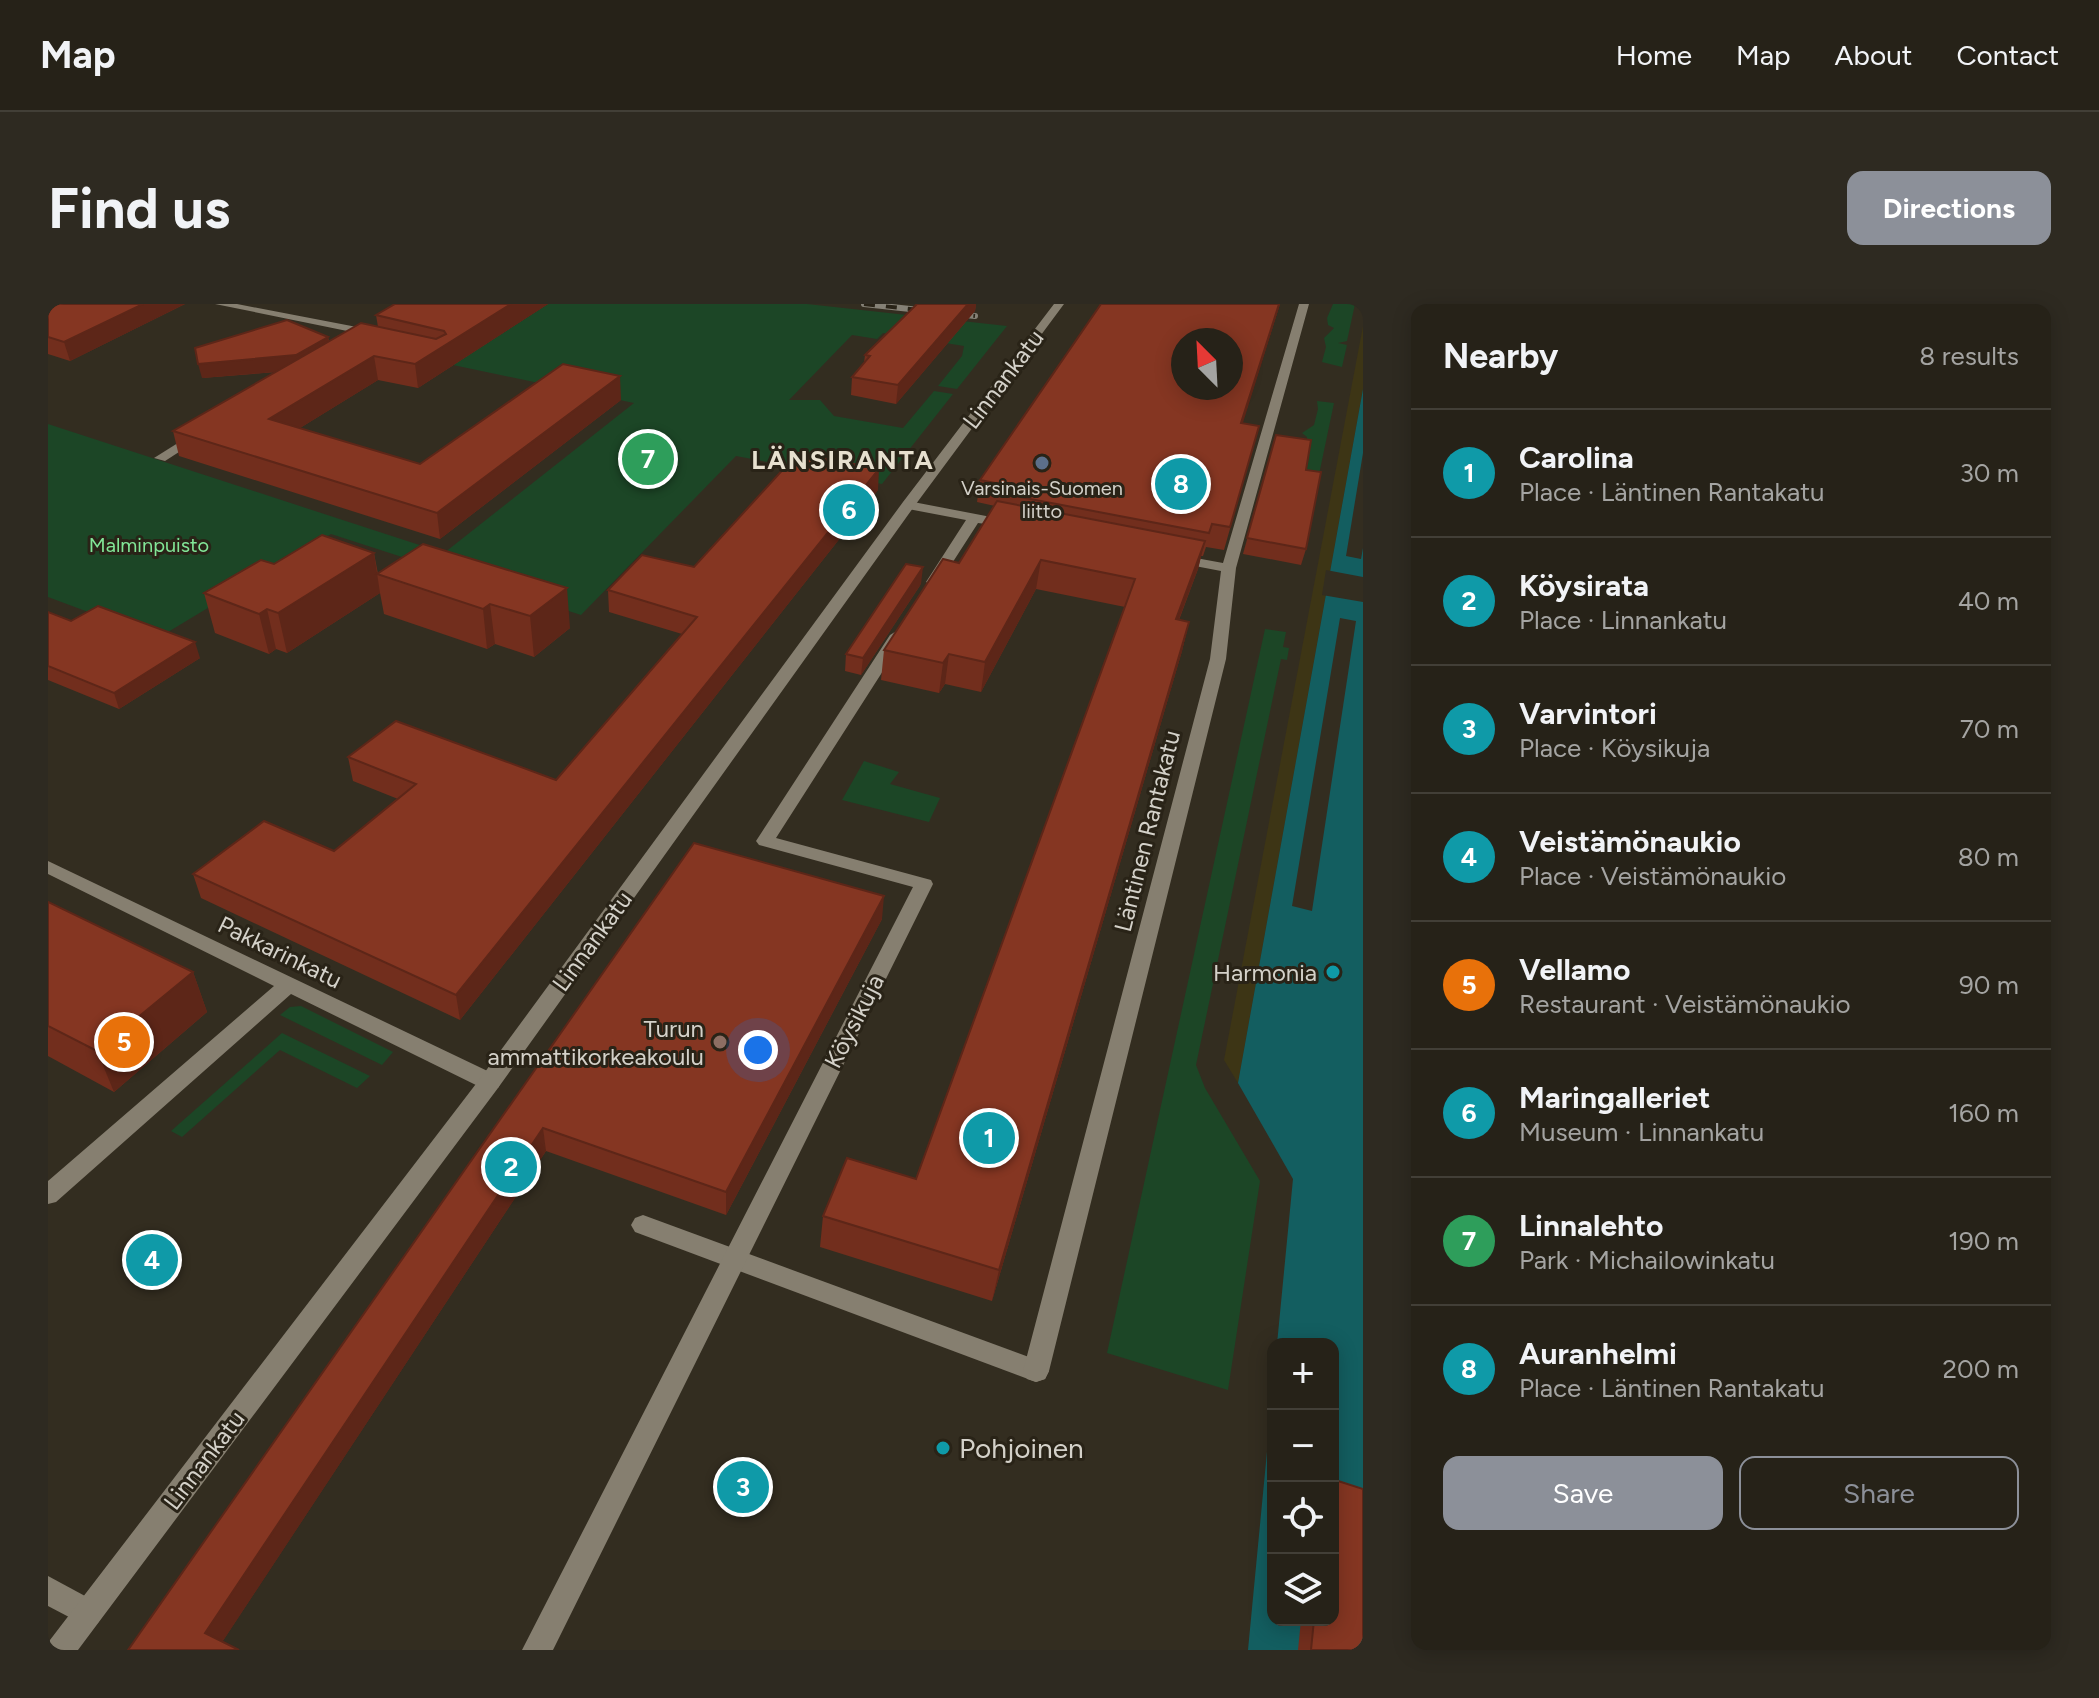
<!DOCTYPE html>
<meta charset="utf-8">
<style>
:root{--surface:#262218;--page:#2e2a21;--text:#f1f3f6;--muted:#a4a4a2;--line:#423f37;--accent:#8c9099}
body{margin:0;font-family:Figtree,sans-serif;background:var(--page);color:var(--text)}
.controls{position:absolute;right:24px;bottom:24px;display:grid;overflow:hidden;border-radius:16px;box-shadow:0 4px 20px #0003}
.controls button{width:72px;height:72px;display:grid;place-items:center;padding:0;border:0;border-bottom:2px solid var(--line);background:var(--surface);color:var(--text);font:40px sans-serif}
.compass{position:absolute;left:1123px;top:24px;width:72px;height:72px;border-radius:50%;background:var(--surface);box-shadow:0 4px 20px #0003;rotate:336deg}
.you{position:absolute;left:710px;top:746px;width:28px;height:28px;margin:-20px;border:6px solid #fff;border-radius:50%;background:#1a73e8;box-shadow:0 0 0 12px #1a73e833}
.badge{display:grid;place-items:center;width:52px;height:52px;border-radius:50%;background:var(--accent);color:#fff;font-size:26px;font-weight:700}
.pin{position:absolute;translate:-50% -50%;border:4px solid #fff;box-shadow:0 2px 8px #0006}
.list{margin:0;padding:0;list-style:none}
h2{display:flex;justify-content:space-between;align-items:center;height:104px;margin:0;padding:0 32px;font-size:34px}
h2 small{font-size:26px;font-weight:400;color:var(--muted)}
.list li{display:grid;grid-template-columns:52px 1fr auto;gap:24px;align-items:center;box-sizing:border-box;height:128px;padding:0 32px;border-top:2px solid var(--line)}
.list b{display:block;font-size:30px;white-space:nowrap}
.list p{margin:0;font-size:26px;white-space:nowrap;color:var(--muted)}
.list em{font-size:26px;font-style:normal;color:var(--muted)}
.actions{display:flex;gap:16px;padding:24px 32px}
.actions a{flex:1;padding:18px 0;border:2px solid var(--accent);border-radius:16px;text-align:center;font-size:28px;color:var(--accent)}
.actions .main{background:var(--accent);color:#fff}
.icon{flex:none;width:44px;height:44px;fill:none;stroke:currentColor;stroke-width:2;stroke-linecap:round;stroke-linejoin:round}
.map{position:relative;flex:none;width:1315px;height:1346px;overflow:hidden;border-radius:16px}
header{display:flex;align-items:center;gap:48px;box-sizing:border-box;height:112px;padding:0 40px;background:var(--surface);border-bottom:2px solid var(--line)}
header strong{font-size:38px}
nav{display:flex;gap:44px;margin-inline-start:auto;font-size:28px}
.intro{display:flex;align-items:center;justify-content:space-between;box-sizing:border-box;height:192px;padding:0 48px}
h1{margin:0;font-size:56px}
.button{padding:20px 36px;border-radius:16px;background:var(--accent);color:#fff;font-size:28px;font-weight:700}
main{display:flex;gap:48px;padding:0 48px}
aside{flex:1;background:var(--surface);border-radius:16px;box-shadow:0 4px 20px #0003}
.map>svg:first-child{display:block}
.green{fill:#1c4626}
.sand{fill:#3d3515}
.water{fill:#135e60}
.pier{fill:#332d20}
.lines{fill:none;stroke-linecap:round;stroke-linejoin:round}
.lane{fill:#867f70;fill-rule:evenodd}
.street{fill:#867f70;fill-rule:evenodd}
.secondary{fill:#867f70;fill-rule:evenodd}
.rail-casing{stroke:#858176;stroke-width:6}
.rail{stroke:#292317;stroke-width:4;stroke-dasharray:11;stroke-linecap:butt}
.wall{fill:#722e1d}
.shaded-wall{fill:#5d2618}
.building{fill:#853622;stroke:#5d2618;stroke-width:2;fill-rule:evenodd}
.service-dot{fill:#5c6f8a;stroke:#292317;stroke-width:3}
.culture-dot{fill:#0f9aa8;stroke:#292317;stroke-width:3}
.education-dot{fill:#8d6e63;stroke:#292317;stroke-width:3}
.labels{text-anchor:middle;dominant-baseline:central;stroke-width:6;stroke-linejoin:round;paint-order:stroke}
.far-poi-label{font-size:20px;fill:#d4d1c9;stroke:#292317}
.far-park-label{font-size:20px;fill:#82e697;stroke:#292317}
.street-label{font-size:24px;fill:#d4d1c9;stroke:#292317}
.poi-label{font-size:24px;fill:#d4d1c9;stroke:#292317;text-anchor:end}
.far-district-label{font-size:26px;font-weight:bold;letter-spacing:2px;fill:#e7e0cf;stroke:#292317}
.near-poi-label{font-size:28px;fill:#d4d1c9;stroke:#292317;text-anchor:start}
</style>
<header>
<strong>Map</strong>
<nav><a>Home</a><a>Map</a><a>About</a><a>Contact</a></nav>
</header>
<div class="intro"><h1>Find us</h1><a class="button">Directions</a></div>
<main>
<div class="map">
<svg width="1315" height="1346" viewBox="0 0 1315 1346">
<rect width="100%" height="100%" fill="#332d20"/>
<g class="green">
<path d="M500 0H759L959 22 909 85 890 82 914 52 916 42 835 29 829 35 804 31 741 96H772L786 112 855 124 886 87 905 90 834 180 688 152 533 311 283 230 110 334 0 293V120L396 249 586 99 405 61Z"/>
<path d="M1285 0H1307L1299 37 1290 39 1299 41 1294 63 1274 58 1278 43 1276 34 1286 24 1280 21 1279 14Z"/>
<path d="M1269 97 1286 99 1269 180 1246 164 1258 148 1259 133 1254 129 1266 121 1270 105Z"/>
<path d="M1217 325 1238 328 1235 343 1241 344 1239 356 1233 355 1148 761 1157 784 1212 877 1180 1086 1059 1049Z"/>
<path d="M816 457 851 468 842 480 892 494 881 518 794 496Z"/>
<path d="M253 702 345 748 334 761 232 711 242 703Z"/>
<path d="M234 729 322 772 309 784 232 746 134 833 123 827Z"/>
</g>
<path class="sand" d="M1315 22V85L1190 779 1176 756Z"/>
<path class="water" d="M1315 85V1346H1200L1225 1085V1316H1285V1040H1229L1245 875 1190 779Z"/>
<g class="pier">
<path d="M1315 149V244L1313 255 1298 252Z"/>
<path d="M1278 266 1315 273V298L1274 291Z"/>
<path d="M1292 314 1308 317 1264 607 1244 602Z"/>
</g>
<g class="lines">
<g class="lane">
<path d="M149 127 159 130 117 157 106 154Z"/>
<path d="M595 911 997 1059 1001 1067 997 1075 988 1078 587 928 583 921 587 914Z"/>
</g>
<g class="street">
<path d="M167 0H189L314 24 327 38 321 41 311 38 309 29Z"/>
<path d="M1251 0H1261L1188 264 1178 355 1001 1067 997 1075 988 1078 979 1075 975 1067 1162 355 1173 267 1126 258 1119 254 1126 250 1175 259Z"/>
<path d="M860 197 938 212 945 216 938 220 930 219 890 281 885 282 878 278 918 216 855 204V198Z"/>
<path d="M850 326 858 331 728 534 883 576 885 580 505 1346H474L865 583 711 541 708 537 842 331Z"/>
<path d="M0 557 450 772 453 778 450 784H434L243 690 8 898 0 900V877L226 682 0 570Z"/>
<path d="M0 1272 50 1299 54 1309 50 1319 40 1323 0 1302Z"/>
</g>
<path class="secondary" d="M1006 0H1016L865 204 450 784 30 1346H0L2 1336 434 772 855 198Z"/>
<g class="rail-casing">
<path id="rail" d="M816 0 927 12"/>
</g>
<use href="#rail" class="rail"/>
</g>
<g class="wall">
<path d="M0 0H137L22 57 0 50Z"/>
<path d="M347 0H500L370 84 330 76 252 124 372 160 573 96 392 235 131 152 125 127 229 68 154 74 280 33 281 37 330 23 328 11Z"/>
<path d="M869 0H928L927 7 848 100 803 91 804 73 816 59 817 51Z"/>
<path d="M1053 0H1232L1194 120 1211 122 1176 246 1158 243 1155 252H1153L1150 265 1131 316 1141 318 1134 347 944 997 772 943 775 912 868 875 1077 303 988 285 933 388 897 380 891 389 833 376 836 346 911 259 947 202 929 198 932 176Z"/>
<path d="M1228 131 1258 166V245L1253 261 1195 250Z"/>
<path d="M830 186 412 716 153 594 145 570 286 547 350 495 305 477 300 453 508 476 634 330 561 308 560 286 646 263Z"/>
<path d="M375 240 522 324 486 353 447 340 439 345 336 310 332 289 239 349 228 345 221 350 167 329 156 289 226 260 326 249 330 270Z"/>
<path d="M873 280 813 371 797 367 798 350Z"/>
<path d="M0 308 23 317 152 354 71 405 0 376Z"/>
<path d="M646 539 834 615 678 911 498 847 174 1338 80 1346Z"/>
<path d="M0 598 145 668 159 708 66 788 0 752Z"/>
<path d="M1253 1316H1285L1315 1346H1250Z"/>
</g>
<g class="shaded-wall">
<path d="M95 0H137L22 57 16 38Z"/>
<path d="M463 0H500L370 84 367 60Z"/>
<path d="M920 0H928L927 7 848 100 850 81Z"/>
<path d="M1231 0H1232L1188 141 1193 119Z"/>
<path d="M280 33 283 47 251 66 154 74 150 60Z"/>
<path d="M326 52 330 76 226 140 221 115Z"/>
<path d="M572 72 573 96 392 235 389 209Z"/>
<path d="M831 165 830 186 412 716 408 691Z"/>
<path d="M1157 237 1150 265 1120 344 1128 315Z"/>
<path d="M326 249 332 289 239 349 230 309Z"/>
<path d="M993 256 988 285 933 388 937 358Z"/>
<path d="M875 263 873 280 813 371 815 354Z"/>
<path d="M519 284 522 324 486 353 482 312Z"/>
<path d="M442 300 447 340 439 345 435 305Z"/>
<path d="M219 305 228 345 221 350 211 310Z"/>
<path d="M1141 318 1134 347 944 997 951 966Z"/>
<path d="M147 338 152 354 71 405 66 389Z"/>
<path d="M901 350 897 380 891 389 895 359Z"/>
<path d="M836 592 834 615 678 911V888Z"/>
<path d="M145 668 159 708 66 788 49 747Z"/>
<path d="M495 824 498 847 169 1346 157 1329Z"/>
</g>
<g class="building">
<path d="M0 0H95L16 38 0 33Z"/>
<path d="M347 0H463L367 60 326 52 221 115 372 160 515 60 572 72 389 209 125 127 313 19 388 35 398 30 396 27 328 11Z"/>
<path d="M869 0H920L850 81 804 73 822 52 817 51Z"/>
<path d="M1053 0H1231L1193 119 1211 122 1182 223 1164 220 1161 229 956 190 962 182 932 176ZM1135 36H1183V84H1135Z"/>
<path d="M239 16 280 33 248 51 150 60 147 44Z"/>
<path d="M1228 131 1263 136 1258 166 1273 168 1258 245 1199 234Z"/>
<path d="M750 149 831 165 408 691 145 570 216 517 286 547 368 480 300 453 348 417 508 476 649 313 560 286 594 251 646 263Z"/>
<path d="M949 197 1157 237 1128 315 1141 318 951 966 775 912 799 854 868 875 1087 275 993 256 937 358 901 350 895 359 836 346 895 255 911 259Z"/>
<path d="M274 231 326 249 230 309 219 305 211 310 156 289 213 256 226 260Z"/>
<path d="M375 240 519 284 482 312 442 300 435 305 329 270Z"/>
<path d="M858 260 875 263 815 354 798 350Z"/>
<path d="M50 302 147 338 66 389 0 362V308L23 317Z"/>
<path d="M646 539 836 592 678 888 495 824 157 1329 191 1346H80Z"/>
<path d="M0 598 145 668 49 747 0 722Z"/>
<path d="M1290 1177 1315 1185V1346H1263L1266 1316H1285V1182Z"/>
</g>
<circle class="service-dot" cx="994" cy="159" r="8"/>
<g class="culture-dot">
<circle cx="1285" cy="668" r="8"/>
<circle cx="895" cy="1144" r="8"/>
</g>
<circle class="education-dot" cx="672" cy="738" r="8"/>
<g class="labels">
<g class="far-poi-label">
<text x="994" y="184">Varsinais-Suomen<tspan x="994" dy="23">liitto</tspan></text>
</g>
<g class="far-park-label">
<text x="101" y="241">Malminpuisto</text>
</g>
<g class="street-label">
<text transform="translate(955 75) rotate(-53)">Linnankatu</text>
<text transform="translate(1099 527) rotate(-76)">Läntinen Rantakatu</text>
<text transform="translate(544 637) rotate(-54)">Linnankatu</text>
<text transform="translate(232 648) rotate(26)">Pakkarinkatu</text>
<text transform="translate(806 717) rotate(-63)">Köysikuja</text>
<text transform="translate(156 1156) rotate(-53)">Linnankatu</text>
</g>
<g class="poi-label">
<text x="1269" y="668">Harmonia</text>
<text x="656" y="724">Turun<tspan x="656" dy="28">ammattikorkeakoulu</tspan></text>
</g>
<g class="far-district-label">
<text x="795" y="156">LÄNSIRANTA</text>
</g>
<g class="near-poi-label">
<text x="911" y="1144">Pohjoinen</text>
</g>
</g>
</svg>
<div class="controls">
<button>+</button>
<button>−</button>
<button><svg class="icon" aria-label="locate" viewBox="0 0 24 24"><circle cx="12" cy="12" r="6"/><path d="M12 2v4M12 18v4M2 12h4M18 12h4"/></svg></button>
<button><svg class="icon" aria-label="layers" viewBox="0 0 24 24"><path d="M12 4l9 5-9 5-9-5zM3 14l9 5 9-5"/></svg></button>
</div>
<svg class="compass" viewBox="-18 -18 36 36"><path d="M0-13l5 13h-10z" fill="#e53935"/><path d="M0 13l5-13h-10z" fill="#a4a4a2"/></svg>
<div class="you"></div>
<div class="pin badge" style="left:941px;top:834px;background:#0f9aa8">1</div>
<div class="pin badge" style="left:463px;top:863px;background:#0f9aa8">2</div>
<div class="pin badge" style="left:695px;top:1183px;background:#0f9aa8">3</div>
<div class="pin badge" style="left:104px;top:956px;background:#0f9aa8">4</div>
<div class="pin badge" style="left:76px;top:738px;background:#e8710a">5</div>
<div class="pin badge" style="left:801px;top:206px;background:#0f9aa8">6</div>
<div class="pin badge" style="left:600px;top:155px;background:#2e9e5b">7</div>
<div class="pin badge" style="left:1133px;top:180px;background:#0f9aa8">8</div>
</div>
<aside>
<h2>Nearby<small>8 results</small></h2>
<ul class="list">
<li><span class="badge" style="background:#0f9aa8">1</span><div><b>Carolina</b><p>Place · Läntinen Rantakatu</p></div><em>30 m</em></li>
<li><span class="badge" style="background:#0f9aa8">2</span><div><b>Köysirata</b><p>Place · Linnankatu</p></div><em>40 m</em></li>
<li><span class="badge" style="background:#0f9aa8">3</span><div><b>Varvintori</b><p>Place · Köysikuja</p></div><em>70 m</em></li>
<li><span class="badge" style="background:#0f9aa8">4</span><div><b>Veistämönaukio</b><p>Place · Veistämönaukio</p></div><em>80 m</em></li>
<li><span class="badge" style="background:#e8710a">5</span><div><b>Vellamo</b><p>Restaurant · Veistämönaukio</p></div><em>90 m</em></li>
<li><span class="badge" style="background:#0f9aa8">6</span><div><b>Maringalleriet</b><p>Museum · Linnankatu</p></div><em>160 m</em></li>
<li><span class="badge" style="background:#2e9e5b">7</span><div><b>Linnalehto</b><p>Park · Michailowinkatu</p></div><em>190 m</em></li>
<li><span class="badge" style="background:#0f9aa8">8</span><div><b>Auranhelmi</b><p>Place · Läntinen Rantakatu</p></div><em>200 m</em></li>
</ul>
<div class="actions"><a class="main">Save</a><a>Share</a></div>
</aside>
</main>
